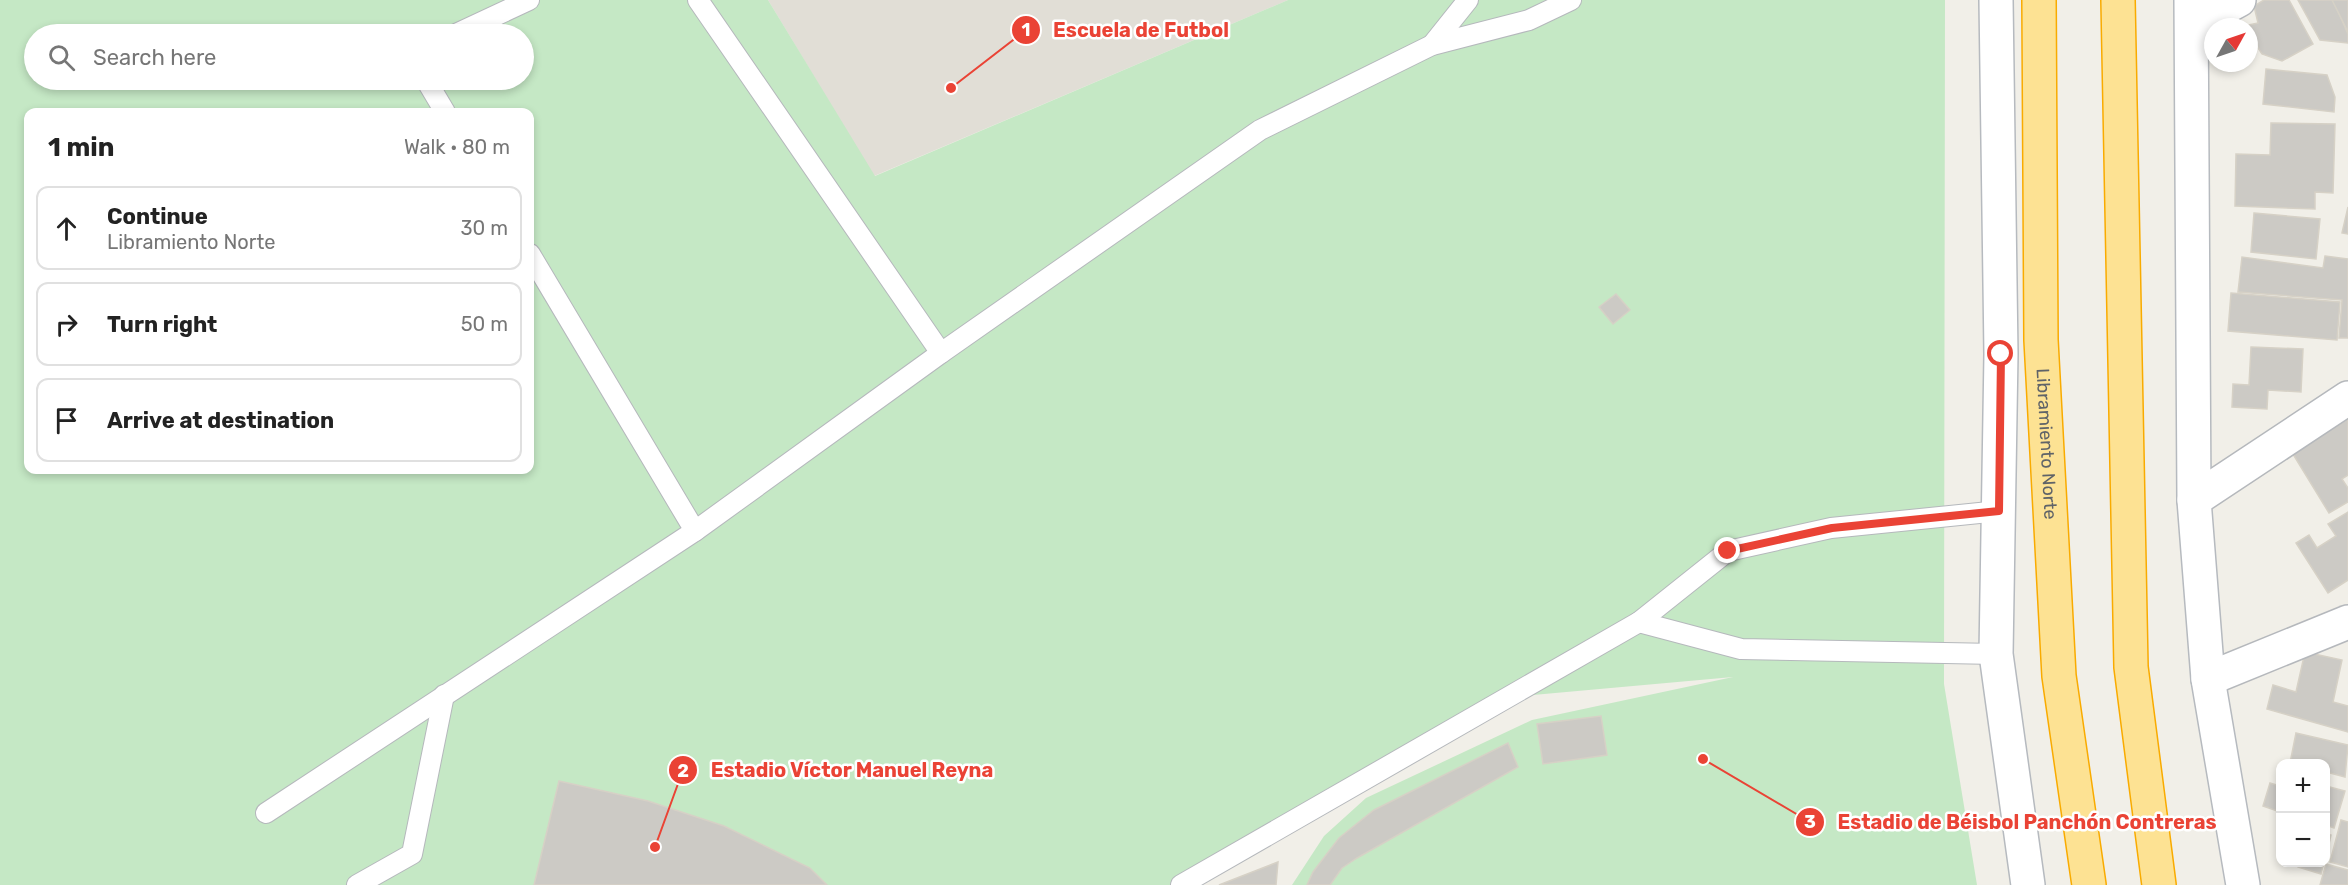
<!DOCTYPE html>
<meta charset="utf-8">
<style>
:root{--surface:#fff;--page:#f2f2f2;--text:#222;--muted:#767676;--line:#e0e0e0}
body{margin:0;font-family:Rubik,sans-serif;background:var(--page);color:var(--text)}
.controls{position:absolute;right:18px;bottom:18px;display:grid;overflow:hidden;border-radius:12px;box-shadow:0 3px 9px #0003}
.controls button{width:54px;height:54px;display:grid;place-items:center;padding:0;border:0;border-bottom:2px solid var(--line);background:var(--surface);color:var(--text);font:30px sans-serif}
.compass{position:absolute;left:2204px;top:18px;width:54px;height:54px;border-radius:50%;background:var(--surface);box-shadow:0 3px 9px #0003;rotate:50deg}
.stop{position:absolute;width:18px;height:18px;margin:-14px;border:4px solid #ea4335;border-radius:50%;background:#fff}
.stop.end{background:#ea4335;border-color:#fff;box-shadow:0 2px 6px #0008}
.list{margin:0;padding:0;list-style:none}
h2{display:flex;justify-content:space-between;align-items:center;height:78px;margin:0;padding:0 24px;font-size:26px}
h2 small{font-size:20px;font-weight:400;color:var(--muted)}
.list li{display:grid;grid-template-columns:39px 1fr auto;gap:18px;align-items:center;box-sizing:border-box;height:84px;margin:0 12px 12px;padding:0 12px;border:2px solid var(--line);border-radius:12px}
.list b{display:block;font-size:22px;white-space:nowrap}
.list p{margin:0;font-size:20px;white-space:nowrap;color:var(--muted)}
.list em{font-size:20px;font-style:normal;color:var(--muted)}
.icon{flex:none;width:33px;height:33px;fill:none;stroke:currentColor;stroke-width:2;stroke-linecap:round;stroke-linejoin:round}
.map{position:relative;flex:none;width:2348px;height:885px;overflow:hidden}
.search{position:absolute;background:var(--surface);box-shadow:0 3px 9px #0003;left:24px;top:24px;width:510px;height:66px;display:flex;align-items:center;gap:15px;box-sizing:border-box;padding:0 21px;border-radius:33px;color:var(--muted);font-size:22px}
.panel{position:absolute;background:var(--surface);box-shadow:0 3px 9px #0003;left:24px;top:108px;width:510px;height:366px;border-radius:12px}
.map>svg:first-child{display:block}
.education{fill:#e1ded6}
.green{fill:#c5e8c5;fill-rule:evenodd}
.building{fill:#cccac5;stroke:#d6d1c6;stroke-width:1.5}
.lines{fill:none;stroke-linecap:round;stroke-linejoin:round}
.lane-casing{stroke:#b5b8bc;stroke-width:22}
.street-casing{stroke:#b5b8bc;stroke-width:36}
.secondary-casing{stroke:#b6babf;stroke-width:36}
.highway-casing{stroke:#f9ab00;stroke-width:36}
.lane{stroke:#fff;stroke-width:20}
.street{stroke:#fff;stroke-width:33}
.secondary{stroke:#fff;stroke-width:33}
.highway{stroke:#fde293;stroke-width:33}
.route{stroke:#ea4335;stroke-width:8}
.labels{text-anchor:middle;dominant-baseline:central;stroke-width:5;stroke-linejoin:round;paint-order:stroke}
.street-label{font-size:18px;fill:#5f6368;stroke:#fff}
.leader{fill:none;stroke:#ea4335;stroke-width:2}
.callout-dot{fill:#ea4335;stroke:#fff;stroke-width:2}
.mark-label{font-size:18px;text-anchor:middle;font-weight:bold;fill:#fff}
.callout-label{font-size:20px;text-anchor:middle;font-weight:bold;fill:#ea4335;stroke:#fff;stroke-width:5;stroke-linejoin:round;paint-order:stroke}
</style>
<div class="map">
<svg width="2348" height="885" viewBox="0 0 2348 885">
<rect width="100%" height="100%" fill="#f1efe8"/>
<path class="education" d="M768 0H1288L874 176Z"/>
<path class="green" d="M0 0H768L875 176 1288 0H1945L1944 684 1977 885H1292L1324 836 1366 798 1532 720 1733 677 1533 695 1181 885H0ZM34 34H524V80H34ZM28 112H530V470H28Z"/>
<g class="building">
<path d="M2264 0H2289L2313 44 2282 61 2262 54 2249 34V27L2244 26 2258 23 2254 6Z"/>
<path d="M2298 0H2333L2348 34V43L2320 40Z"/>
<path d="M2332 0H2348V32Z"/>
<path d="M2266 69 2327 75 2335 97 2334 112 2263 104Z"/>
<path d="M2271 123 2335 124 2333 193 2315 192V209L2235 206 2236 154 2270 155Z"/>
<path d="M2348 207V234L2342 233Z"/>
<path d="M2254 213 2320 219 2316 259 2251 252Z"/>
<path d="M2325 256 2348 259V338H2339L2342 300 2238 292 2242 257 2323 268Z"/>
<path d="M2231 293 2340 302 2337 340 2228 331Z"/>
<path d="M1616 294 1630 310 1613 324 1599 307Z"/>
<path d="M2251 347 2303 349 2301 392 2268 390 2267 409 2232 407 2233 384 2249 385Z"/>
<path d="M2348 409V475L2342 479 2348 488V502L2329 513 2288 446Z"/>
<path d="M2348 512V580L2328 593 2296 543 2309 535 2317 548 2336 536 2328 524Z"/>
<path d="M2305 652 2342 660 2333 702 2348 706V732L2267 709 2273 685 2296 692Z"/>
<path d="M1601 716 1607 755 1543 764 1537 724Z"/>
<path d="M2296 733 2348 745 2345 777 2326 772V764L2290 763Z"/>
<path d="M1508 743 1518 767 1357 858 1342 868 1330 885H1307L1313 872 1339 838 1374 810Z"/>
<path d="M559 781 648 801 724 826 810 868 827 885H534Z"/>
<path d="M2270 783 2280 786V812L2263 806Z"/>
<path d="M2326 786 2345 791 2334 828 2326 825Z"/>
<path d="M2341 820 2348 822V867L2330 862Z"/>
<path d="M2326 834 2331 835 2326 857Z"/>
<path d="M1278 862 1276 885H1219Z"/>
<path d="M2299 862H2324L2321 874 2298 867Z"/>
<path d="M2326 864 2348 870V885H2320Z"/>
</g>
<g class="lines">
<g class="lane-casing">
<g id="lane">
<path d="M698 0 941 353 1260 130 1432 45 1529 20 1571 0"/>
<path d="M456 34 529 0"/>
<path d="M1432 45 1468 0"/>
<path d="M426 80 445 112"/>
<path d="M695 531 941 353"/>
<path d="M1639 622 1741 649 1996 654"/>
<path d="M266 813 695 531 530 254"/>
<path d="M357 885 412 854 444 695"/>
<path d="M1181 885 1639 622 1728 551 1831 528 1999 511"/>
</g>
</g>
<g class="street-casing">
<g id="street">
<path d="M2193 25 2239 0"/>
<path d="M2194 500 2348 398"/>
<path d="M2208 679 2348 622"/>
</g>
</g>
<g class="secondary-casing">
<g id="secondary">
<path d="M1996 0 2001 354 1996 654 2028 885"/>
<path d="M2191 0 2194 500 2208 679 2243 885"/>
</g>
</g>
<g class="highway-casing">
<g id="highway">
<path id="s1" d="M2039 0 2041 340 2059 676 2089 885"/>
<path d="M2118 0 2131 667 2159 885"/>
</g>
</g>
<use href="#lane" class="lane"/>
<use href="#street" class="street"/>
<use href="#secondary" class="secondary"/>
<use href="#highway" class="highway"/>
</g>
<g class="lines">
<path class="route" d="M1728 551 1832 528 1999 511 2001 354"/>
</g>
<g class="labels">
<g class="street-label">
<text stroke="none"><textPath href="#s1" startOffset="444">Libramiento Norte</textPath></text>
</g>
</g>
<path class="leader" d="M951 88L1026 30M655 847L683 770M1703 759L1810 822"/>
<g class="callout-dot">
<circle cx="951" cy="88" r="6"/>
<circle cx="655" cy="847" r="6"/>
<circle cx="1703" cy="759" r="6"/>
<circle cx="1026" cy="30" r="15"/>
<circle cx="683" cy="770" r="15"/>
<circle cx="1810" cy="822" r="15"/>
</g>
<g class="mark-label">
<text x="1026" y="36">1</text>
<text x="683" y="777">2</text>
<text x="1810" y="828">3</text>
</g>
<g class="callout-label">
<text x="1141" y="37">Escuela de Futbol</text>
<text x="852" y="777">Estadio Víctor Manuel Reyna</text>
<text x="2027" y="829">Estadio de Béisbol Panchón Contreras</text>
</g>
</svg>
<div class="controls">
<button>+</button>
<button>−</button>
</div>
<svg class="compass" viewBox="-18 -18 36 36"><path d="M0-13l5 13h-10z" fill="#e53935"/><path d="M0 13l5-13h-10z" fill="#767676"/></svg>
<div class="stop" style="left:2001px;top:354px"></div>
<div class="stop end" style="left:1728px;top:551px"></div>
<div class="search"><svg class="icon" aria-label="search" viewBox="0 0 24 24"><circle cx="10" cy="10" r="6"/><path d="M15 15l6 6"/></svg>Search here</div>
<section class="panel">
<h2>1 min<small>Walk · 80 m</small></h2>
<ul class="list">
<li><svg class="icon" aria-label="ahead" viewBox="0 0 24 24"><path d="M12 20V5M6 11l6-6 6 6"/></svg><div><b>Continue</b><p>Libramiento Norte</p></div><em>30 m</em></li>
<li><svg class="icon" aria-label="right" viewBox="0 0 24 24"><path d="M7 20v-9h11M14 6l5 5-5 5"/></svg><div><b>Turn right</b></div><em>50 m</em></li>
<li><svg class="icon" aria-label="arrive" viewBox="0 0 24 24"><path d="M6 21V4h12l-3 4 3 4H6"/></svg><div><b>Arrive at destination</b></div></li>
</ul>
</section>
</div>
